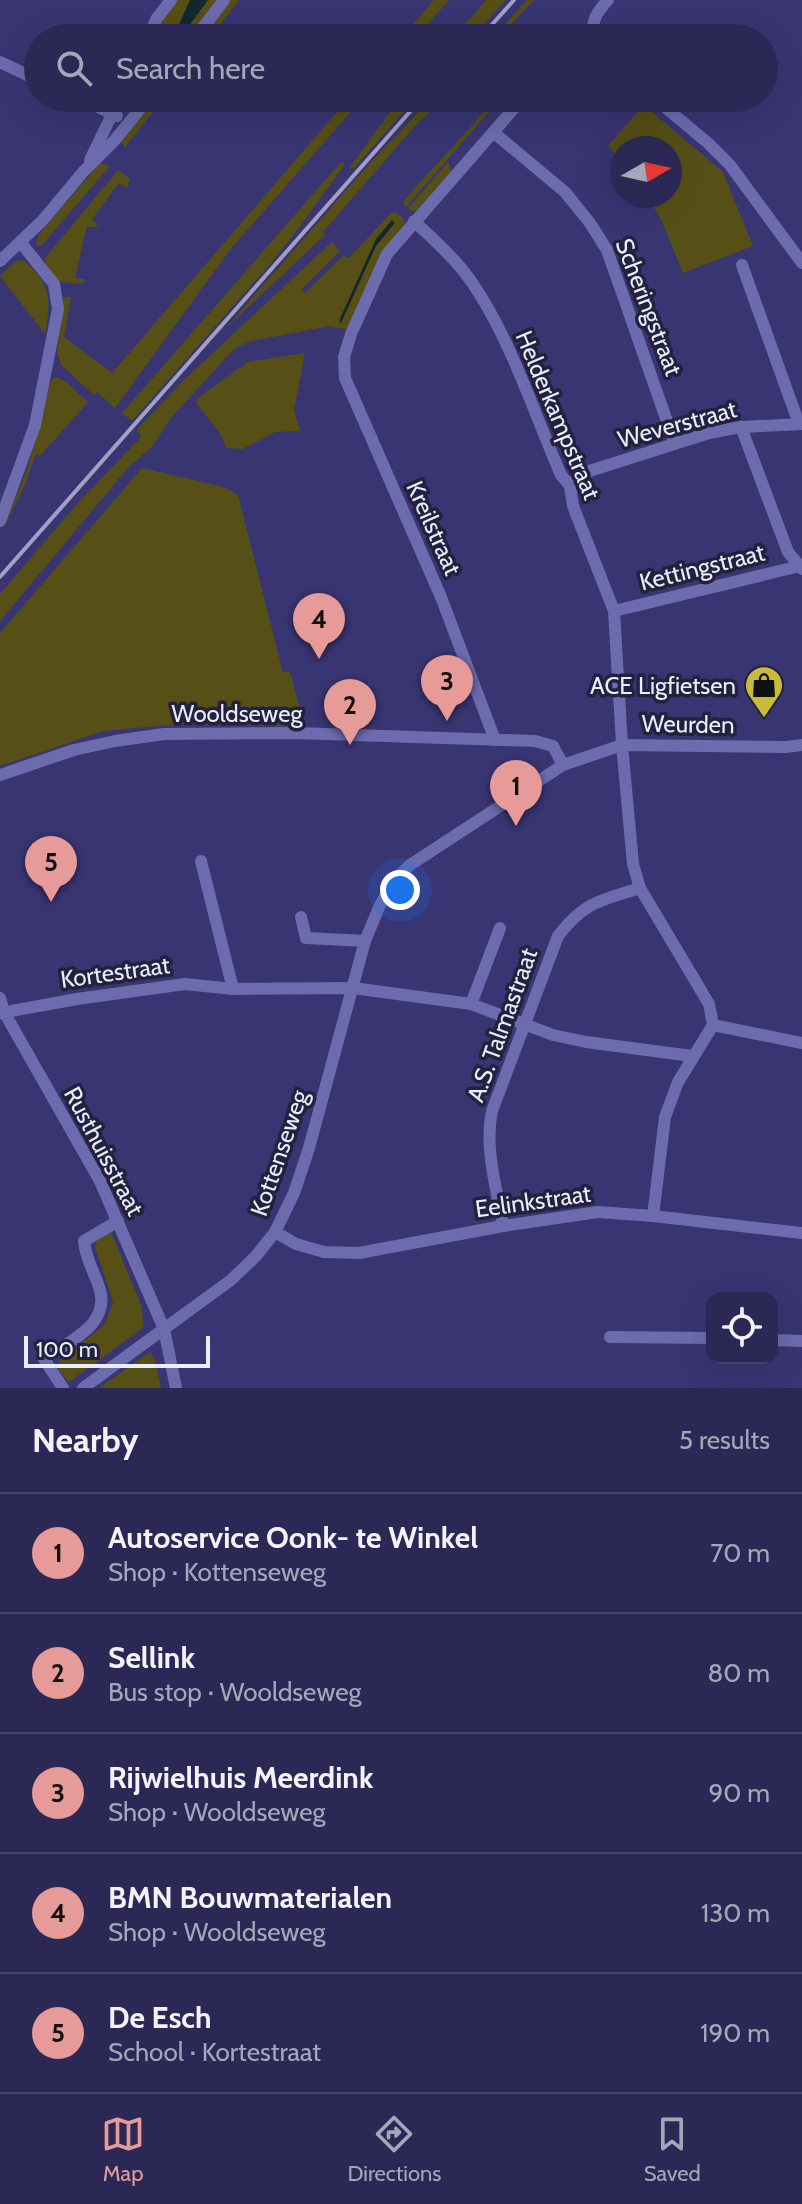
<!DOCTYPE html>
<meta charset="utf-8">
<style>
:root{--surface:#2b2856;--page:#373460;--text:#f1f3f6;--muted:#a6a6b9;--line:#47446c;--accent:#e69b98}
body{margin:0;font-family:Cabin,sans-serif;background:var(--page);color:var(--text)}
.controls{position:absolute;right:24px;bottom:24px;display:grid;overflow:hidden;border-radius:16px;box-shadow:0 8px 32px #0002}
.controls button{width:72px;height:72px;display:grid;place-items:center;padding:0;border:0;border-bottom:2px solid var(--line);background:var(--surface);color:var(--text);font:40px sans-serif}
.compass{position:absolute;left:610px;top:136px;width:72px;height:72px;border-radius:50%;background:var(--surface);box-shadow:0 8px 32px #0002;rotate:81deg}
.scale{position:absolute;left:24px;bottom:20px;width:186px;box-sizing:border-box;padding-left:8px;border:4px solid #ebecfc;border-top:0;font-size:22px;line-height:28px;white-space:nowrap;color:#ebecfc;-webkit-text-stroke:6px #22223e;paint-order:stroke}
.you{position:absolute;left:400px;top:890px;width:28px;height:28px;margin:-20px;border:6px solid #fff;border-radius:50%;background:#1a73e8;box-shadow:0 0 0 12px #1a73e833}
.badge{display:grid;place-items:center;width:52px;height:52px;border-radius:50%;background:var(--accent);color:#111;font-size:26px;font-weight:700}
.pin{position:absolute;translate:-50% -66px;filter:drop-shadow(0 2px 4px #0008)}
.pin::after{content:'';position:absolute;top:42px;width:28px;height:24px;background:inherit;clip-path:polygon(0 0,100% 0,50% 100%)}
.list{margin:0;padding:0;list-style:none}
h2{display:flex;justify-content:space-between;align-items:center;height:104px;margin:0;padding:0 32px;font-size:34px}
h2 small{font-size:26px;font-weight:400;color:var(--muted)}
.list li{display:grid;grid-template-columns:52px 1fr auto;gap:24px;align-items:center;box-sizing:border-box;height:120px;padding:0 32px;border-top:2px solid var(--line)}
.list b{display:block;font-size:30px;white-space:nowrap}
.list p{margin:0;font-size:26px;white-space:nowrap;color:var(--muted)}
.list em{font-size:26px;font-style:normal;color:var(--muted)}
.icon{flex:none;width:44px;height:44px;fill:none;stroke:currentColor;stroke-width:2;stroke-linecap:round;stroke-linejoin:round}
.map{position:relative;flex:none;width:802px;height:1388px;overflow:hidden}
.search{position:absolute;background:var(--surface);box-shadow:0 8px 32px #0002;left:24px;right:24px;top:24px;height:88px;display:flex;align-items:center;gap:20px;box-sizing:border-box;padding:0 28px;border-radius:44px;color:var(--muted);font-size:30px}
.sheet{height:704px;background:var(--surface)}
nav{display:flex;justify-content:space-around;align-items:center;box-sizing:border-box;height:112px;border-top:2px solid var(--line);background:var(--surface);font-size:22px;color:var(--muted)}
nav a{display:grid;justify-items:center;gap:4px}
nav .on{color:var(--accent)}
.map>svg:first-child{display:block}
.green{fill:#564f16}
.water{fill:#14272e}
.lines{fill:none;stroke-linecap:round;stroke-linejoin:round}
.minor{stroke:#6b6bae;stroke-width:12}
.rail{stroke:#a19fc3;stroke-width:4}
.labels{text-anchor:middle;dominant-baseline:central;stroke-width:7;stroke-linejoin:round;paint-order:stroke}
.street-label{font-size:24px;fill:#ebecfc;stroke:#22223e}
.poi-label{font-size:24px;fill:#ebecfc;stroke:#22223e;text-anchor:end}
</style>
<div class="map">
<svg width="802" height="1388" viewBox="0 0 802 1388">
<rect width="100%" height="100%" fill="#393573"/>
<g class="green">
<path d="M176 0H220L191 38H152Z"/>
<path d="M230 0H239L210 38H201Z"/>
<path d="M434 0H449L416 38H401Z"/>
<path d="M486 0H506L471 38H453Z"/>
<path d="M527 0H534L498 38H492Z"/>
<path d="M349 98H363L230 250 115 408 97 392 94 395 62 366 57 354 63 297H71L64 337 112 373Z"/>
<path d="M403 98H416L353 169 350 167 395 105Z"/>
<path d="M436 98H444L415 126 323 232 325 235 225 329 369 164 430 100 432 101Z"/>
<path d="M497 98H501L406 207 404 205V200Z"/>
<path d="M151 102 157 107 125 147 120 140Z"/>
<path d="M644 105 723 172 753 246 683 273 661 219 647 196H670V148H622V161L608 146Z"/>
<path d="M341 162 345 164 298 229 271 263 132 421 122 413Z"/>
<path d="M448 162 451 171 417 210 411 211 408 208Z"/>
<path d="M100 163 110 166 41 246H36L39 234Z"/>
<path d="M118 170 130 179 127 188 119 183 92 219 99 228 87 226 75 278 84 279V282L80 284 58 281 45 263V258Z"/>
<path d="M391 213H397L404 219V225L386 247 349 330 329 326 248 342 234 349 170 419 153 446 128 468 0 621V594L76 505 141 437 137 429 188 376 332 242 340 251 302 289 305 293 344 255 349 258Z"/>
<path d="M23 260C52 283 51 300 45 334L0 276 16 261Z"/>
<path d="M305 353 294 410 300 431 275 432 243 449 226 448C222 431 206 418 196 402L199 397 248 362Z"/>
<path d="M56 377 65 381 88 402 40 456 36 454 24 487 0 536 28 467 51 380Z"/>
<path d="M142 468 224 487 238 495 283 672H290L305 727 180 724 103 731 0 766V633Z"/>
<path d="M111 1231 141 1305 144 1327 69 1382 59 1370V1361L104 1325 113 1302 95 1247 97 1237Z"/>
<path d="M150 1352 155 1360 161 1388H99Z"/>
</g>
<g class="water">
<path d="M190 0H208L180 38 176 31Z"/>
<path d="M392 220 395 223 376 246 341 323 339 321 376 239Z"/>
</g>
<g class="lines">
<g class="minor">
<path d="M148 38 157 18 171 0"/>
<path d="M195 38 224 0"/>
<path d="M594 38C590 22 597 12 608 0"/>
<path d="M0 62 38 80"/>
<path d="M80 98 117 116"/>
<path d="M654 98 708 143 730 165 802 263"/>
<path d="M493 132 565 192 590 223 607 250 675 444"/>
<path d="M90 160 120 98"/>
<path d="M414 221C435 241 457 260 473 284 511 340 534 413 561 475L570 486 573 506 614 611 622 745 633 864 640 888 709 1004 713 1025 678 1082 665 1117 653 1216"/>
<path d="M0 261 43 220 83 172 114 141 149 98"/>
<path d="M742 265 799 424"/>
<path d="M741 427 788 552 802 569"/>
<path d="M570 486 580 474 709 433 741 427 802 424"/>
<path d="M0 521 35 425 58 309 54 284 21 243"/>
<path d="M614 611 800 566"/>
<path d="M495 740 441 597 345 378 344 357 351 334 387 254 523 98"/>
<path d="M0 775 74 750 115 741 164 734 296 733 535 741 553 746 563 765"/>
<path d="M201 861 233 989"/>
<path d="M301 917 306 938 365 941"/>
<path d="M0 998 4 1012 100 1181 164 1329 176 1388"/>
<path d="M471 1004 500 928"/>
<path d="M0 1013 77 999 185 984 233 989 353 988 471 1004 553 1035 586 1042 692 1056"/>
<path d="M713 1025 802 1043"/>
<path d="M503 1226C497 1188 484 1149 492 1111L558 936C585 901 600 901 640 888"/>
<path d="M275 1232 296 1244 324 1252 359 1253 503 1226 598 1212 653 1216 802 1233"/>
<path d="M610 1337 712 1338"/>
<path d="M772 1340 802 1341"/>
<path d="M63 1388 44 1359C71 1340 114 1323 98 1284 93 1270 85 1256 84 1241L118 1221"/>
<path d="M83 1388 231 1280 256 1256 275 1232 294 1193 309 1148 365 941 380 905 395 880 410 865 563 765 622 745 786 747 802 745"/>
</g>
<g class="rail">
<path d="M480 38 514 0"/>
<path d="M0 577 422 98"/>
</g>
</g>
<defs>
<g id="shop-pin" transform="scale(2)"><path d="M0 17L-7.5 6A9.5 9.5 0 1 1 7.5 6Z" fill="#c9ba3a" stroke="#22223e"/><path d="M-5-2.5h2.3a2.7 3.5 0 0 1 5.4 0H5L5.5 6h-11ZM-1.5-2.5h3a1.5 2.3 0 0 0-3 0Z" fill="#111"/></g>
</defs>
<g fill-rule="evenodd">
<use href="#shop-pin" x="764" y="685"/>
</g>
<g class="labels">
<g class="street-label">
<text transform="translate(649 307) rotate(69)">Scheringstraat</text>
<text transform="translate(558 415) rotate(67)">Helderkampstraat</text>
<text transform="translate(677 424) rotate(-15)">Weverstraat</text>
<text transform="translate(434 528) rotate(66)">Kreilstraat</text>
<text transform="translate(702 567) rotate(-14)">Kettingstraat</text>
<text x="237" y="713">Wooldseweg</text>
<text transform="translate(688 724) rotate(1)">Weurden</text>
<text transform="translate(115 972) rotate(-8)">Kortestraat</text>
<text transform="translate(502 1025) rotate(-70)">A.S. Talmastraat</text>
<text transform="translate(104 1151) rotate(62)">Rusthuisstraat</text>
<text transform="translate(279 1153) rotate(-71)">Kottenseweg</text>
<text transform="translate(533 1201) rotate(-8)">Eelinkstraat</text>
</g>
<g class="poi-label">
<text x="736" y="685">ACE Ligfietsen</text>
</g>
</g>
</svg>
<div class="controls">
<button><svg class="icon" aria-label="locate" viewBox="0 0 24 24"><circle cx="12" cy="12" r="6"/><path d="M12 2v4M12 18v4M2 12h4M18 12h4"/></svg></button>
</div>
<svg class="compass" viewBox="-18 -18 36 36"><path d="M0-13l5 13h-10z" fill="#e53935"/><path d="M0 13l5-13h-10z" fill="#a6a6b9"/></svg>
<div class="scale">100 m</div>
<div class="you"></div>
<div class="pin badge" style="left:516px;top:826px">1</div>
<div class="pin badge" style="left:350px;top:745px">2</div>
<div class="pin badge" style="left:447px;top:721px">3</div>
<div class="pin badge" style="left:319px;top:659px">4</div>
<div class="pin badge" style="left:51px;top:902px">5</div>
<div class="search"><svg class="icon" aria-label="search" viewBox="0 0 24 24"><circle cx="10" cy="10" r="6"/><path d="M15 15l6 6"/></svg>Search here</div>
</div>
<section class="sheet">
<h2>Nearby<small>5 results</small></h2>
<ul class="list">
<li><span class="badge">1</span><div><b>Autoservice Oonk- te Winkel</b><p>Shop · Kottenseweg</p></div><em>70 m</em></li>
<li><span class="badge">2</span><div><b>Sellink</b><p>Bus stop · Wooldseweg</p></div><em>80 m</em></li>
<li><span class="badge">3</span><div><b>Rijwielhuis Meerdink</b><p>Shop · Wooldseweg</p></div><em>90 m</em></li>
<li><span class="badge">4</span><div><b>BMN Bouwmaterialen</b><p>Shop · Wooldseweg</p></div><em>130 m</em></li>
<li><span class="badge">5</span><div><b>De Esch</b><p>School · Kortestraat</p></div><em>190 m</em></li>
</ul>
</section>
<nav>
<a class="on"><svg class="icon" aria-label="map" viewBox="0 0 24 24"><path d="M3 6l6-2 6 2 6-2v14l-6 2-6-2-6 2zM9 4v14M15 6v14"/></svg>Map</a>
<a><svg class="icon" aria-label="directions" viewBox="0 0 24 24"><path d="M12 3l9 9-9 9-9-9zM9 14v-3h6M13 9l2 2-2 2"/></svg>Directions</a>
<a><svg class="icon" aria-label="saved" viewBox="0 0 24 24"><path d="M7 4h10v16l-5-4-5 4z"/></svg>Saved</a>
</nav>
